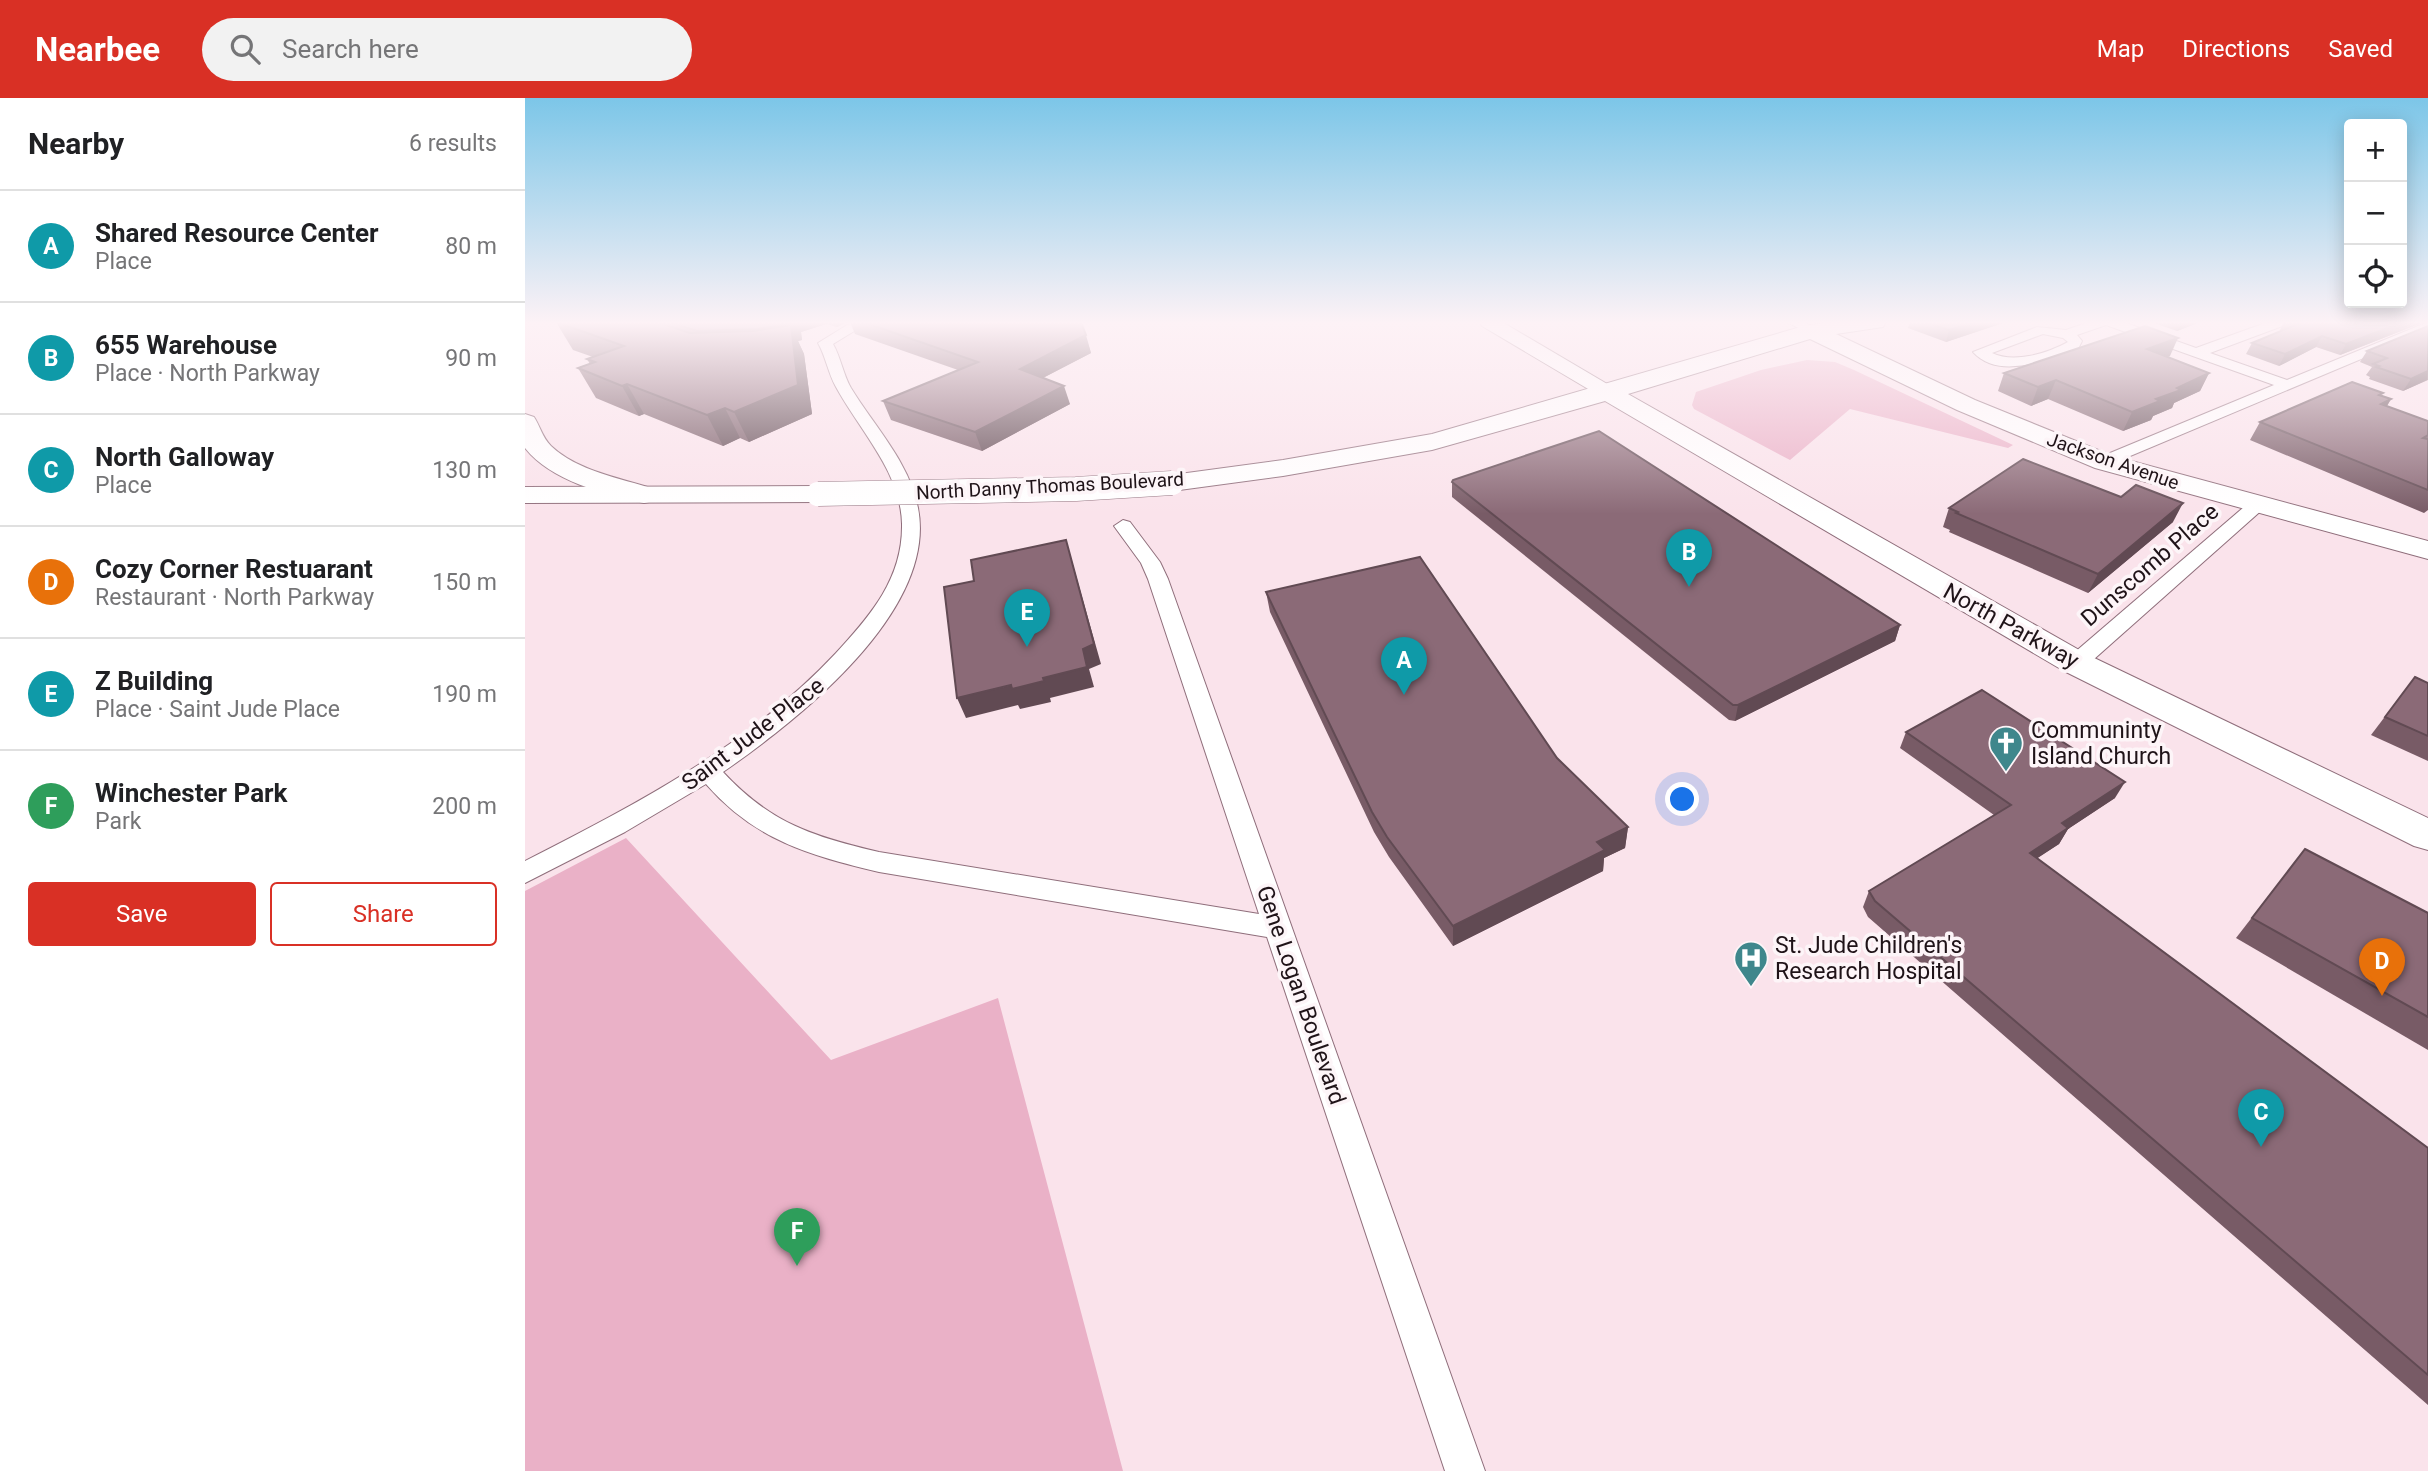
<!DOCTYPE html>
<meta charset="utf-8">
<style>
:root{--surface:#fff;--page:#f2f2f2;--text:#202124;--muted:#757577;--line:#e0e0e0;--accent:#d93025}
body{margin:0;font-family:Roboto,sans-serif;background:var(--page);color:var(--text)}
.controls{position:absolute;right:21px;top:21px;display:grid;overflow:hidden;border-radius:7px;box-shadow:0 4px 18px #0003}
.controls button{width:63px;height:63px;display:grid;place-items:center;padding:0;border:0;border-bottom:2px solid var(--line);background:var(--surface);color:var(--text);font:35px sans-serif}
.you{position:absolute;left:1158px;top:702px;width:24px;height:24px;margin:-18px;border:5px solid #fff;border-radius:50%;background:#1a73e8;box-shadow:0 0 0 10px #1a73e833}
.badge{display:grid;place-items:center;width:46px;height:46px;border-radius:50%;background:var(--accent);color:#fff;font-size:23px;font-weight:700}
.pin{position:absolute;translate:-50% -58px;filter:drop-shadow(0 2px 4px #0008)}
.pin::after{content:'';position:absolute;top:37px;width:24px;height:21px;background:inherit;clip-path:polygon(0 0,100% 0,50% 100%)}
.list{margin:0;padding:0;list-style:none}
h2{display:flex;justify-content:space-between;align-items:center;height:91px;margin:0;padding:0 28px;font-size:30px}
h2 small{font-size:23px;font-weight:400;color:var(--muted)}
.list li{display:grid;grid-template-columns:46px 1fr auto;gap:21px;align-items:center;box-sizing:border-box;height:112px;padding:0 28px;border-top:2px solid var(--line)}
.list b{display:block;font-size:26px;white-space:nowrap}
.list p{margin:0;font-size:23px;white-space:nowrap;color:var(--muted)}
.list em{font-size:23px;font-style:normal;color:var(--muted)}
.actions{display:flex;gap:14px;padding:21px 28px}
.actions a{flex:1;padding:16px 0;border:2px solid var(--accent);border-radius:7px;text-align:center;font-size:24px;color:var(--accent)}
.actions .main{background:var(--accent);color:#fff}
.icon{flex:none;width:38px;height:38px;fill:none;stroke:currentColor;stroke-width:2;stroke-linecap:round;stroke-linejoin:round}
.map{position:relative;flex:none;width:1903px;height:1373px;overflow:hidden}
header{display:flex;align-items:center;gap:42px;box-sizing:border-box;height:98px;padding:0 35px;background:var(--accent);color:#fff}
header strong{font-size:33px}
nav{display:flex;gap:38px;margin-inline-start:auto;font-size:24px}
.search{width:490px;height:63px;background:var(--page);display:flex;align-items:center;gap:18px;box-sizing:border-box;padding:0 24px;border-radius:38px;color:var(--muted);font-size:26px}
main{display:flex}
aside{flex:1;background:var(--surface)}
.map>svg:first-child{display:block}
.green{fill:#eab1c7}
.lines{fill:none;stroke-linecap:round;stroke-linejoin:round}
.minor-casing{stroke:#8f6e7b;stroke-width:2}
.secondary-casing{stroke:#8f6e7b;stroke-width:2}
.primary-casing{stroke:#8f6e7b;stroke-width:2}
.motorway-casing{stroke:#8f6e7b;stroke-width:2}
.minor{fill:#fff;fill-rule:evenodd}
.secondary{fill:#fff;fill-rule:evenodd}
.primary{fill:#fff;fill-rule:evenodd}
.motorway{fill:#fff;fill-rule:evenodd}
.primary-bridge-casing{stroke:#8f6e7b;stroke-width:25;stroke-linecap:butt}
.primary-bridge{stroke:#fff;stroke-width:24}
.wall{fill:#785b66}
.shaded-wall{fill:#614a53}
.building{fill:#8b6a77;stroke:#614a53;stroke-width:2}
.labels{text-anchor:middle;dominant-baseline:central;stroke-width:7;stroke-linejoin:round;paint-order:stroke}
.far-street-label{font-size:19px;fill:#1f1318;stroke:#fdf5f8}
.street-label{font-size:23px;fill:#1f1318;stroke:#fdf5f8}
.poi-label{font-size:23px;fill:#1f1318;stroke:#fdf5f8;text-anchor:start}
</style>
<header>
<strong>Nearbee</strong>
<div class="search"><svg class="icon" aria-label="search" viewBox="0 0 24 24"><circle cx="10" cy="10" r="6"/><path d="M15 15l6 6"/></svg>Search here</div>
<nav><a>Map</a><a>Directions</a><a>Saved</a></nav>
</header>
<main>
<aside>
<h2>Nearby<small>6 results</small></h2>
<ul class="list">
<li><span class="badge" style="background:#0f9aa8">A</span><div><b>Shared Resource Center</b><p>Place</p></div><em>80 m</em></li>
<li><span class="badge" style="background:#0f9aa8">B</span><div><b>655 Warehouse</b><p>Place · North Parkway</p></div><em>90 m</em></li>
<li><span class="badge" style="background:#0f9aa8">C</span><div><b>North Galloway</b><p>Place</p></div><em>130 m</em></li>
<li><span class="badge" style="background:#e8710a">D</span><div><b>Cozy Corner Restuarant</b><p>Restaurant · North Parkway</p></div><em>150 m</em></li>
<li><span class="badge" style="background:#0f9aa8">E</span><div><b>Z Building</b><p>Place · Saint Jude Place</p></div><em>190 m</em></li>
<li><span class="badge" style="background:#2e9e5b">F</span><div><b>Winchester Park</b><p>Park</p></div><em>200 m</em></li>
</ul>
<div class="actions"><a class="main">Save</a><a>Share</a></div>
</aside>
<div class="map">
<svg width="1903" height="1373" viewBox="0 0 1903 1373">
<rect width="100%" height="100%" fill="#fae3eb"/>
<g class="green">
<path d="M1282 262 1310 264 1329 272 1488 347 1483 350 1325 311 1265 362 1169 311 1167 307 1171 294 1236 272Z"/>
<path d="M101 740 306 962 473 900 598 1373H0V793Z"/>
</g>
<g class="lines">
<g class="minor-casing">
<g id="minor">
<path d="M327 224H344L308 246C316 260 318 276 326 290 349 328 385 365 393 410 413 513 273 622 198 674 245 725 289 739 354 754L734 816 623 481 616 465 589 428 598 422 605 424 635 464 643 481 960 1373H920L742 839 354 774C283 757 230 742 181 686L100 734 0 785V763C112 706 225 647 311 555 346 517 378 480 377 426 376 374 335 333 311 289 303 275 301 259 293 245Z"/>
<path d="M1262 224H1279L1294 233 1287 237Z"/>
<path d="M1564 224H1598L1671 250 1743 224H1762L1760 227 1685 255 1762 282 1903 224V233L1579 369 1570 364 1573 360 1749 287 1581 227 1552 237 1557 243 1553 251C1522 261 1475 283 1448 254L1512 229 1541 232ZM1518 236 1538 240 1543 244C1523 255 1489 266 1467 255Z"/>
<path d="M1732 402 1741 407 1738 411 1559 570H1543L1540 565 1543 560 1726 403Z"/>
</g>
</g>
<g class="secondary-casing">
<path id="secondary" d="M955 224H977L1089 290 1092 294 1089 298H1075L957 228Z"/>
</g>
<g class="primary-casing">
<g id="primary">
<path d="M1305 224H1361L1358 229 1311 236 1450 302 1588 358 1903 443V461L1570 370 1432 312 1285 241 1103 296 1563 557 1903 720V752L1889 748 1539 573 1080 303 907 352 758 378 647 393 637 391 633 385 637 379 647 377 758 362 907 336 1279 228Z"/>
<path d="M293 388 303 390 307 396 303 402 293 404 0 405V389Z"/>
</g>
</g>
<g class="motorway-casing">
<path id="motorway" d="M0 316 9 319C15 328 17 339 26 348 52 373 95 380 129 391L133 397 129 403 119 405C79 396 26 383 0 350Z"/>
</g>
<use href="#minor" class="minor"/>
<use href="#secondary" class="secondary"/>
<use href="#primary" class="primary"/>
<use href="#motorway" class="motorway"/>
<g class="primary-bridge-casing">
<path id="primary-bridge" d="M293 396 551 391 647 385"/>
</g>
<use href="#primary-bridge" class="primary-bridge"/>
</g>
<g class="wall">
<path d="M31 224H322L312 229 301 226 276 234 277 242 273 243 279 256 287 316 224 344 215 340 198 348 119 316 114 318 71 300 53 270 65 266 62 261 68 259 48 252Z"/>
<path d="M325 224H556L566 255 518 280 545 306 457 353 366 322 358 303 433 272 330 236Z"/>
<path d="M1385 224H1481L1421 244 1383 230Z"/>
<path d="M1626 224H1675L1652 233Z"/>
<path d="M1759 224H1899L1815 257 1791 249 1754 268 1721 256 1727 245 1757 232H1755Z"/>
<path d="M1903 228V282L1878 293 1844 281 1845 279 1841 277 1847 269 1835 264 1842 253Z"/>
<path d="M1645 258 1642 259 1684 275 1675 293 1649 305 1647 310 1628 318 1626 322 1598 333 1523 301 1506 308 1473 293 1479 275Z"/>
<path d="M1856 297 1866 301 1862 308 1903 323V412L1899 415 1725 342 1735 324Z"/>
<path d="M927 384 1375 527 1370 543 1210 623 1204 622 927 399Z"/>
<path d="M1424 410 1648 424 1563 495 1424 434 1425 432 1418 429Z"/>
<path d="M741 494 1032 660 1103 729 1100 750 1079 760 1078 773 928 848 864 759 849 734 745 514Z"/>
<path d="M1890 579 1903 585V663L1846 637Z"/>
<path d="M1381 634 1590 700 1543 731 1534 746 1512 760 1903 1050V1307L1343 819 1338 809 1344 793 1469 717 1375 650Z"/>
<path d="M1780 751 1903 815V952L1711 840Z"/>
</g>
<g class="shaded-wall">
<path d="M269 224H300L301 226 276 234 277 242 273 243 279 256 287 316 224 344 209 314 242 248 233 231Z"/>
<path d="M309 224H322L312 229Z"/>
<path d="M1451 224H1481L1421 244 1424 232Z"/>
<path d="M1657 224H1675L1652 233Z"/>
<path d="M1878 224H1899L1815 257 1821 246Z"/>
<path d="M561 237 566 255 500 289 495 271Z"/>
<path d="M1797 238 1791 249 1754 268 1760 256Z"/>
<path d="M1653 240 1645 258 1614 269 1622 251Z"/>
<path d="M1903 273 1902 282 1878 293 1886 281Z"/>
<path d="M1684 275 1675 293 1649 305 1647 310 1628 318 1626 322 1598 333 1607 314 1652 290Z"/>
<path d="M1531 282 1523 301 1506 308 1513 289Z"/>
<path d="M102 286 119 316 114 318 97 288Z"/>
<path d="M539 288 545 306 457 353 450 334Z"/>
<path d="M1866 301 1855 319 1856 306Z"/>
<path d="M200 310 215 340 198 348 182 317Z"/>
<path d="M1658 405 1648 424 1563 495 1573 476Z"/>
<path d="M541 442 576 566 564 571 569 589 525 600 526 604 495 611 493 607 441 620 432 600 518 580 558 551Z"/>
<path d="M1375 527 1370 543 1210 623 1213 607Z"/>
<path d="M1600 684 1590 700 1543 731 1534 746 1496 771 1505 755 1537 725Z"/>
<path d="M1103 729 1100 750 1079 760 1078 773 928 848V828L1072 744Z"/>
</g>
<g class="building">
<path d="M31 224H132L165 235 228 233 266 227 273 287 209 314 200 310 182 317 102 286 97 288 53 270 70 264 62 261 99 248Z"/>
<path d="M145 224H269V225L233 231 172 233Z"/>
<path d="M338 224H556L561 237 495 271 539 288 450 334 358 303 453 264Z"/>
<path d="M1400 224H1451L1424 232Z"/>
<path d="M1771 224H1878L1821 246 1797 238 1760 256 1727 245 1775 225Z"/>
<path d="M1620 228 1653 240 1622 251 1684 275 1652 290 1656 292 1631 301 1635 303 1607 314 1531 282 1513 289 1479 275Z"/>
<path d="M1903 228V273L1886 281 1851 269 1854 268 1848 266 1862 260 1842 253Z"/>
<path d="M1827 284 1858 295 1854 297 1866 301 1856 306 1903 323V337L1898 340 1903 341V392L1735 324Z"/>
<path d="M1074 333 1375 527 1213 607H1208L927 384 928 382Z"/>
<path d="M1498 361 1596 399 1611 387 1658 405 1573 476 1431 415 1433 414 1424 410Z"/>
<path d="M541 442 569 546 558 551 562 569 518 580 519 583 487 591 486 587 432 600 419 489 449 483 446 462Z"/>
<path d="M895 459 1032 660 1103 729 1072 744 1080 752 928 828 862 739 847 714 741 494Z"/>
<path d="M1890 579 1903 585V638L1860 619Z"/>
<path d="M1457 592 1600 684 1537 725 1543 730 1505 755 1903 1050V1277L1350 803 1344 793 1486 707 1381 634Z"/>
<path d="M1780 751 1903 815V919L1727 820Z"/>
</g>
<linearGradient id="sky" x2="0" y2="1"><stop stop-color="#7cc6e8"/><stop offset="0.54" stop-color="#fdf2f6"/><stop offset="1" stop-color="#fdf2f6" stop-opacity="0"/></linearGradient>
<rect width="1903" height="416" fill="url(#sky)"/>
<defs>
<g id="church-pin" transform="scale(1.75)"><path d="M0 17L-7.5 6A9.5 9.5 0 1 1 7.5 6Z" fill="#3f878c" stroke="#fdf5f8"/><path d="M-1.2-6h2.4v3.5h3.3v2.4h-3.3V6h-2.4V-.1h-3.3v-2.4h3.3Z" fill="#fff"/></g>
<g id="hospital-pin" transform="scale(1.75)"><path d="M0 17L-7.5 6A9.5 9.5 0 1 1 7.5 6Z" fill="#3f878c" stroke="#fdf5f8"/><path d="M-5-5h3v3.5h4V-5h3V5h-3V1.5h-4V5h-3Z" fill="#fff"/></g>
</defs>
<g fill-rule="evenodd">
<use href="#church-pin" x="1481" y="645"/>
<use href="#hospital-pin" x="1226" y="860"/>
</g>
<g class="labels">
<g class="far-street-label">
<text transform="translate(1588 363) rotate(19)">Jackson Avenue</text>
<text transform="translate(525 388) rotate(-3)">North Danny Thomas Boulevard</text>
</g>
<g class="street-label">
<text transform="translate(1625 467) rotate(-41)">Dunscomb Place</text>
<text transform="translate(1486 528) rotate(29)">North Parkway</text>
<text transform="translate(228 636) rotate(-37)">Saint Jude Place</text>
<text transform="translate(776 897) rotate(71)">Gene Logan Boulevard</text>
</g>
<g class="poi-label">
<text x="1506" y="632">Communinty<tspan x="1506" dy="26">Island Church</tspan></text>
<text x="1250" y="847">St. Jude Children's<tspan x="1250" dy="26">Research Hospital</tspan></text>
</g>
</g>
</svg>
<div class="controls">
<button>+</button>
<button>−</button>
<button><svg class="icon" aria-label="locate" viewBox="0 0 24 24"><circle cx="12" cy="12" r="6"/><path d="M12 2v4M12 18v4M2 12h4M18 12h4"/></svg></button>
</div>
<div class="you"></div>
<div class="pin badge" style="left:879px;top:597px;background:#0f9aa8">A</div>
<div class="pin badge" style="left:1164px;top:489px;background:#0f9aa8">B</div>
<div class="pin badge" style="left:1736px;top:1049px;background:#0f9aa8">C</div>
<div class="pin badge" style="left:1857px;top:898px;background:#e8710a">D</div>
<div class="pin badge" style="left:502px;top:549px;background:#0f9aa8">E</div>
<div class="pin badge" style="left:272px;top:1168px;background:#2e9e5b">F</div>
</div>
</main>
